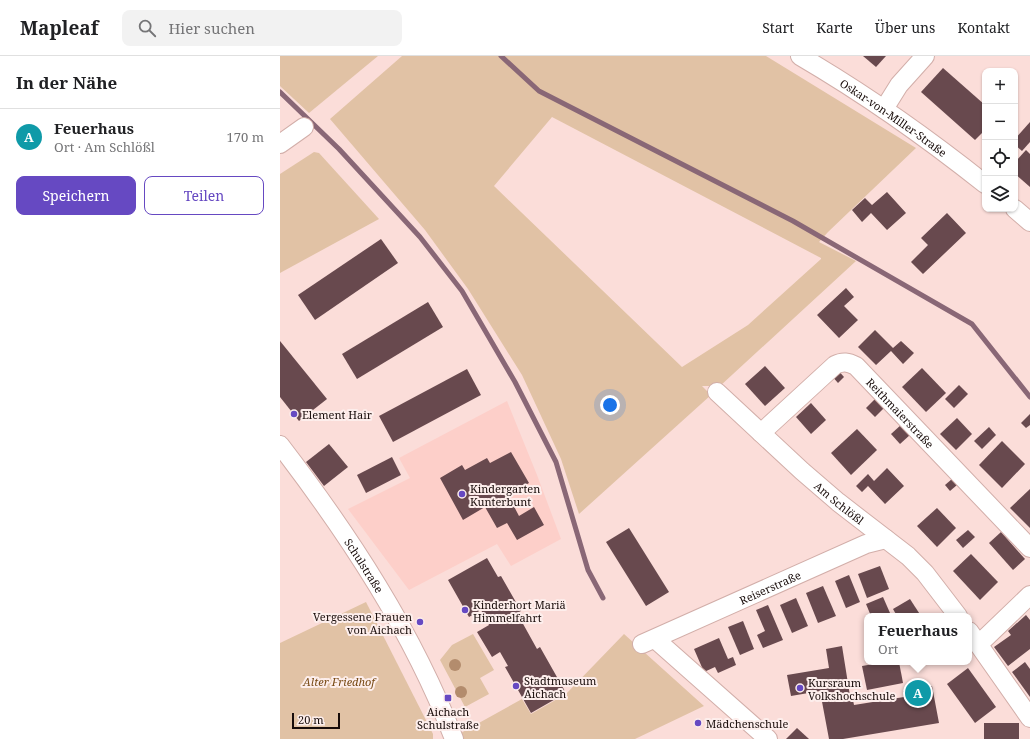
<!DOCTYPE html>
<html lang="de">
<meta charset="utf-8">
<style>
:root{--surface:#fff;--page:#f2f2f2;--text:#202124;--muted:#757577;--line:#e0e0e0;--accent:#6649c2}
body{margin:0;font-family:"Noto Serif",serif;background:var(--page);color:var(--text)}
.controls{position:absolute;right:12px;top:12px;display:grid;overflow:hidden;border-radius:8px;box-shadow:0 1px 3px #0004}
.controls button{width:36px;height:36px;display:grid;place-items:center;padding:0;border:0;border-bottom:1px solid var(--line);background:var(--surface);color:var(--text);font:20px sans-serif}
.scale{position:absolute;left:12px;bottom:10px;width:48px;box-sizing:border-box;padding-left:4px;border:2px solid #180c0a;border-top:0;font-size:11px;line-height:14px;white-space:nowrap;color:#180c0a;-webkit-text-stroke:3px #fdeeec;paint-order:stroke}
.you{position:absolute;left:330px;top:349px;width:14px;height:14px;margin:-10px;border:3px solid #fff;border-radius:50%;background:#1a73e8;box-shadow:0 0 0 6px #1a73e833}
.badge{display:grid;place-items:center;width:26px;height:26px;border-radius:50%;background:var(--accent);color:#fff;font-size:13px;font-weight:700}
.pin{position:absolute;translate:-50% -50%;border:2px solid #fff;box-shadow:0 1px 4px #0006}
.popup{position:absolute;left:584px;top:557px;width:108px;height:52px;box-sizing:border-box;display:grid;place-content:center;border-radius:8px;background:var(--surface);filter:drop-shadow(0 1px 3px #0005);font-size:13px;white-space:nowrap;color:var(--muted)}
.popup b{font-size:15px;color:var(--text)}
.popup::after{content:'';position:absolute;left:50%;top:100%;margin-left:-8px;border:8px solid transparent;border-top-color:var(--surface)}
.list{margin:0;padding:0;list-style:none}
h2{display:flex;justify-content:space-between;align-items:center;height:52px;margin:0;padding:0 16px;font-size:17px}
h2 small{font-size:13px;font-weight:400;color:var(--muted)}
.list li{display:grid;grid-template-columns:26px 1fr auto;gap:12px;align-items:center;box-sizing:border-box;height:56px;padding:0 16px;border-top:1px solid var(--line)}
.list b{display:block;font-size:15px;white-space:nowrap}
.list p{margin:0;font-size:13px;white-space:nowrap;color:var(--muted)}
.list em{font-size:13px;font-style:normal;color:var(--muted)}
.actions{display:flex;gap:8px;padding:12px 16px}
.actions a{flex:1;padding:9px 0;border:1px solid var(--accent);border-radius:8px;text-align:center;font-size:14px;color:var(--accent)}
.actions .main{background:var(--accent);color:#fff}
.icon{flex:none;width:22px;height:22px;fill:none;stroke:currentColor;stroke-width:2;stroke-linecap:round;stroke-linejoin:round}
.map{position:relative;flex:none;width:750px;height:683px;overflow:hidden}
header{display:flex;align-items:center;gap:24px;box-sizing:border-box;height:56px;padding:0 20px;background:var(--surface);border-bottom:1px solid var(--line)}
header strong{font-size:19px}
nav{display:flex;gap:22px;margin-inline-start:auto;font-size:14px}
.search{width:280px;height:36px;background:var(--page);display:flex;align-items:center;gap:10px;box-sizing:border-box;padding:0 14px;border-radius:8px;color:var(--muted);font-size:15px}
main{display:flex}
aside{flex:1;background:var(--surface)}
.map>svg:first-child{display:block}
.built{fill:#fdcfc9}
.green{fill:#e1c2a5;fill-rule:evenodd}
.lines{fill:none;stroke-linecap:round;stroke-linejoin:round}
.stream{stroke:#896776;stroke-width:5}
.building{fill:#68494e}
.minor-casing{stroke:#d2aea9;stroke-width:20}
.minor{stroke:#fff;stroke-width:18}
.tree{fill:#b38c6d}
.poi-dot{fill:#6649c2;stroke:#fdeeec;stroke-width:1.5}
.labels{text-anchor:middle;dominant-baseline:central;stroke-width:4;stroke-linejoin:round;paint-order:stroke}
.street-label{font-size:11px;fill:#180c0a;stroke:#fdeeec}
.poi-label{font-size:11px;fill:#180c0a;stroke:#fdeeec;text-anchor:start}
.park-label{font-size:11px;font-style:italic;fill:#784a14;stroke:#fdeeec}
</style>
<header>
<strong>Mapleaf</strong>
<div class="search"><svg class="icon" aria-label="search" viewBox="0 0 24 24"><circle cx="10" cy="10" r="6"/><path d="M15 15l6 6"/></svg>Hier suchen</div>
<nav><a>Start</a><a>Karte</a><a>Über uns</a><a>Kontakt</a></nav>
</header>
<main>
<aside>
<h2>In der Nähe<small></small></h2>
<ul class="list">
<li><span class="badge" style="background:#0f9aa8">A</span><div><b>Feuerhaus</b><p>Ort · Am Schlößl</p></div><em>170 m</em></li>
</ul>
<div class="actions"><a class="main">Speichern</a><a>Teilen</a></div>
</aside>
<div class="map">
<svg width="750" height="683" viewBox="0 0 750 683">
<rect width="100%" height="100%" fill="#fbddd9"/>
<path class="built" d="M227 345 257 419 281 483 231 510 217 488 129 534 68 453 130 422 119 402Z"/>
<g class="green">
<path d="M0 0H98L29 57 0 30Z"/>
<path d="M122 0H486L636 92 548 176 539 186 576 205 440 330H422L431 339 299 458 281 403 242 319 188 233 145 174 50 63ZM272 61 541 202V203L468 269 402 311 214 130Z"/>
<path d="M34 96 39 97 99 163 0 217V118Z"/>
<path d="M86 546 153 678V683H0V587Z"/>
<path d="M193 578 214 614 200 622 209 638 185 651 160 604 172 589Z"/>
<path d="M344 578 424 650 355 683H181L179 678 242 643 251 658 286 638Z"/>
</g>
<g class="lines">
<g class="stream">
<path d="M221 0 259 35 513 165 692 268 750 341"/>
<path d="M0 36 59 93 140 181 182 235 235 326 276 406 308 514 323 542"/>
</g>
</g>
<g class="building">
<path d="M583 0H606L596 11Z"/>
<path d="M663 12 705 49V74L695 84 641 36Z"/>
<path d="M750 66V86L742 95 735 89V83Z"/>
<path d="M746 94 750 98V131L735 118V106Z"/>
<path d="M607 136 626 157 607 174 591 157 582 166 572 154 585 142 592 149Z"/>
<path d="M667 157 686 177 643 218 631 206 648 189 641 182Z"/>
<path d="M101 183 118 207 35 264 18 239Z"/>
<path d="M566 232 574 241 564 250 578 264 559 282 537 259Z"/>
<path d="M148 246 163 271 77 323 62 298Z"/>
<path d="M595 274 613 292 621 285 634 297 623 308 611 295 596 309 578 291Z"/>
<path d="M0 285 47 343 19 365 0 341Z"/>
<path d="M485 310 505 332 485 350 465 328Z"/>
<path d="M642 312 666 337 646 356 622 331Z"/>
<path d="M187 313 201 339 113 386 99 360Z"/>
<path d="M557 313 564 321 558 327 551 319Z"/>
<path d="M679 329 688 338 674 352 665 343Z"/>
<path d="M596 342 605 351 595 361 586 352Z"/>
<path d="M531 347 546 364 531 378 516 361Z"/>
<path d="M750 358V369L746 372 741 367Z"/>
<path d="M677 362 692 378 676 394 660 378Z"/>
<path d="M622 368 631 378 620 388 611 378Z"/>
<path d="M709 371 716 379 702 393 694 385Z"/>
<path d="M577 373 597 394 571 419 551 397Z"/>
<path d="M722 385 745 408 722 432 699 409Z"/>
<path d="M49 388 68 411 44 430 26 406Z"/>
<path d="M231 396 249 427 228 439 239 460 254 451 264 469 237 484 227 467 217 472 205 451 183 464 160 422 182 409 185 414 207 402 210 407Z"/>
<path d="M112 401 121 419 86 437 77 419Z"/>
<path d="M607 412 624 430 605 448 588 430 582 436 576 430 588 418 594 425Z"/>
<path d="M672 423 677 429 670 435 665 429Z"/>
<path d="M750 433V472L730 452Z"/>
<path d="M657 452 676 472 657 491 637 470Z"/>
<path d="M349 472 389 536 366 550 326 486Z"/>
<path d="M688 474 695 481 683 492 676 484Z"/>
<path d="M721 476 745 503 733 514 709 487Z"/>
<path d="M691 498 718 526 700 544 673 515Z"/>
<path d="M207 502 218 521 221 520 241 555 237 557 257 593 260 591 286 637 251 657 225 611 228 610 220 596 212 601 197 576 209 569 201 554 189 561 168 524Z"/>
<path d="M600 510 609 533 587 542 578 518Z"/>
<path d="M569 519 580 546 566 552 555 525Z"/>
<path d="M543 530 556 560 538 567 526 537Z"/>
<path d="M603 541 610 557 602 560H591L586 548Z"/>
<path d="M516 542 528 570 512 577 500 549Z"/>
<path d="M630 543 641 560H617L613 553Z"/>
<path d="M488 549 503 584 483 592 477 579 485 575 476 554Z"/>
<path d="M746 559 750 564V593L728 610 714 591 731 579 728 575Z"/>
<path d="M463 565 474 593 460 599 448 571Z"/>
<path d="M439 582 448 603 453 601 456 609 438 617 435 611 424 616 414 593Z"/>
<path d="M562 590 570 640 572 639 574 649 624 641 623 635 652 630 659 667 563 683H549L540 635 511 640 507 619 549 612 546 593Z"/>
<path d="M605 606H619L623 627 587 634 582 610Z"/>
<path d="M745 606 750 613V641L732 616Z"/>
<path d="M688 612 716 651 695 667 667 628Z"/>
<rect x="704" y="667" width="35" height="16"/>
<path d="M517 672 529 683H506Z"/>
</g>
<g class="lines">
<g class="minor-casing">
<g id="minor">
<path id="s1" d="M520 0C585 38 646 81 705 128"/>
<path d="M604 53 619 29 645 0"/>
<path d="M0 88 24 71"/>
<path d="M735 153 750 166"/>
<path id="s2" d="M437 336 522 415 558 446 628 500 645 517 678 560"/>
<path id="s3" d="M481 377 555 309C563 305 568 306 576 310L750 492"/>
<path id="s4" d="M0 389C69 479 133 576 174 683"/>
<path d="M689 575 750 662"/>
<path d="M375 583 488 683"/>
<path id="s5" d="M362 588 586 488 606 483"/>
<path d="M699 588 750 539"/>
</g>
</g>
<use href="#minor" class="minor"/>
</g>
<g class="tree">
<circle cx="175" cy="609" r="6"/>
<circle cx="181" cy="636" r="6"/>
</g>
<g class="poi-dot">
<circle cx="14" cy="358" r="4"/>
<circle cx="182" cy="438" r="4"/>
<circle cx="185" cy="554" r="4"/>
<circle cx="140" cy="566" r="4"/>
<circle cx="236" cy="630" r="4"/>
<circle cx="520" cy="632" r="4"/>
<rect x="164" y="638" width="8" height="8" rx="2"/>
<circle cx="418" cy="667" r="4"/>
</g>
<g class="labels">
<g class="street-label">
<text stroke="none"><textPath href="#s1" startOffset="112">Oskar-von-Miller-Straße</textPath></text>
<text stroke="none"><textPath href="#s3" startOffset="187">Reithmaierstraße</textPath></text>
<text stroke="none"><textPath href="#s2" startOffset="165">Am Schlößl</textPath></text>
<text stroke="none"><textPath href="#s4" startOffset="147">Schulstraße</textPath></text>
<text stroke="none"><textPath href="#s5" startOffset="140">Reiserstraße</textPath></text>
</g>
<g class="poi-label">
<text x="22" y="358">Element Hair</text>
<text x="190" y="432">Kindergarten<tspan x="190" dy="13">Kunterbunt</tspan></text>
<text x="193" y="548">Kinderhort Mariä<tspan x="193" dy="13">Himmelfahrt</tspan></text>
<text x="132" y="560" text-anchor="end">Vergessene Frauen<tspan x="132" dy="13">von Aichach</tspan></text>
<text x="244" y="624">Stadtmuseum<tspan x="244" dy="13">Aichach</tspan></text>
<text x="528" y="626">Kursraum<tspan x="528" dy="13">Volkshochschule</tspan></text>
<text x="168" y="655" text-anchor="middle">Aichach<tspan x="168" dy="13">Schulstraße</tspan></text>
<text x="426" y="667">Mädchenschule</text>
</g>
<g class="park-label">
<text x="59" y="625">Alter Friedhof</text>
</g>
</g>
</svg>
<div class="controls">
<button>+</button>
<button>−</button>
<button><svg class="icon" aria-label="locate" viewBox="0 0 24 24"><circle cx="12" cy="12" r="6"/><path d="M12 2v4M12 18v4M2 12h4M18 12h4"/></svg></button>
<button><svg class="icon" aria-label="layers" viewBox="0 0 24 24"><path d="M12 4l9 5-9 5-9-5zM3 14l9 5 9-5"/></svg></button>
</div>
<div class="scale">20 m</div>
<div class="you"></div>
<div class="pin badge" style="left:638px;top:637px;background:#0f9aa8">A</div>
<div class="popup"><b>Feuerhaus</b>Ort</div>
</div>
</main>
